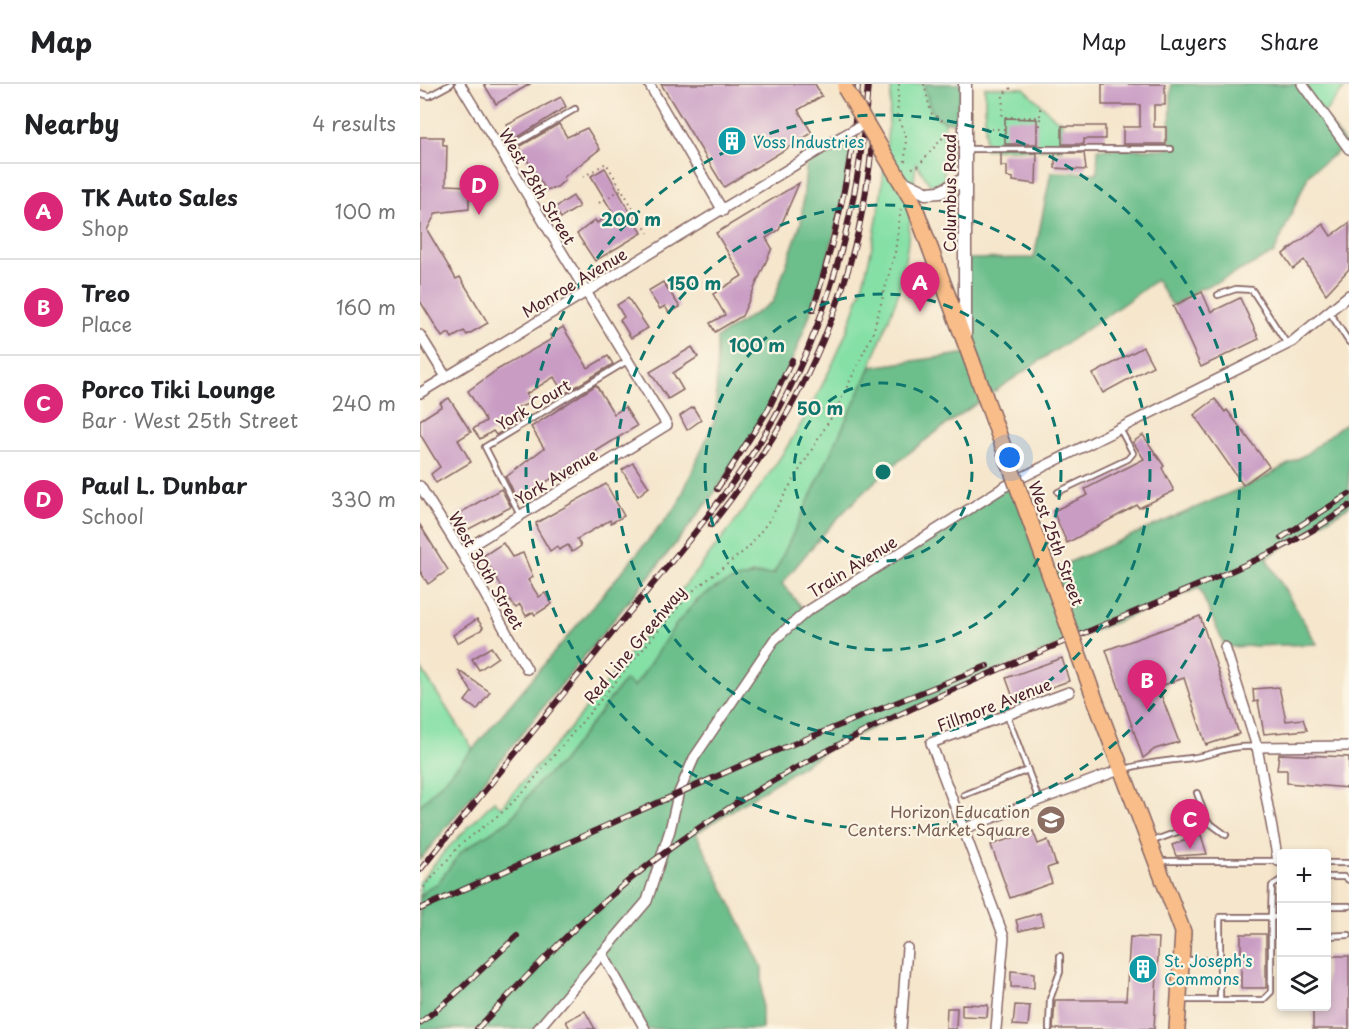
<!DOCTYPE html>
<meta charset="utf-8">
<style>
:root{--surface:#fff;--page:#f6f6f6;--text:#202124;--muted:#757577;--line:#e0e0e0;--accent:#db2777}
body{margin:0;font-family:"Playpen Sans",sans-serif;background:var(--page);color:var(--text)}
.controls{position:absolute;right:18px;bottom:18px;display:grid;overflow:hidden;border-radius:6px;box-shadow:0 3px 9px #0003}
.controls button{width:54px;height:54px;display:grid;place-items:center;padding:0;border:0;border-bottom:2px solid var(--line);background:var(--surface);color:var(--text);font:30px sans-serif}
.you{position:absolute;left:590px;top:374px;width:21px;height:21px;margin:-15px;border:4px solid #fff;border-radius:50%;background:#1a73e8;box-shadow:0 0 0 9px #1a73e833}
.badge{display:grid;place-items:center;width:39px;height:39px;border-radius:50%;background:var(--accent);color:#fff;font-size:20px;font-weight:700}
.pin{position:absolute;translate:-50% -50px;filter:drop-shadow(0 2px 3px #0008)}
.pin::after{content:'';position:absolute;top:32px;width:21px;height:18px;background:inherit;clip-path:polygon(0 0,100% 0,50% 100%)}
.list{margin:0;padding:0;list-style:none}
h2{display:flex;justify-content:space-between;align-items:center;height:78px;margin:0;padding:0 24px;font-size:26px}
h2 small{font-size:20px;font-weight:400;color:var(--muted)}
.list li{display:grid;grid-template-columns:39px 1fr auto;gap:18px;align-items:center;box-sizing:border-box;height:96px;padding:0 24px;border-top:2px solid var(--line)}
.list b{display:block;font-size:22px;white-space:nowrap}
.list p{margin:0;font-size:20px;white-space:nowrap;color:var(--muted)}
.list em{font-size:20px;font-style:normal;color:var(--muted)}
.icon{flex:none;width:33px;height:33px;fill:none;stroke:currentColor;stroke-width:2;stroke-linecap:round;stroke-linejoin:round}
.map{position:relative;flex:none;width:929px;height:945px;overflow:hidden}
header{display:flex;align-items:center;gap:36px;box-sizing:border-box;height:84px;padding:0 30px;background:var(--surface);border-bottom:2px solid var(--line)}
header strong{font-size:28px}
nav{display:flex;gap:33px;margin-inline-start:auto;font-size:21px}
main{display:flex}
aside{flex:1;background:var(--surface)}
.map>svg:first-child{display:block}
.green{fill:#85e0a6;stroke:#688068;stroke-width:1.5}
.forest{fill:#6cbe8b;stroke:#5b6e5b;stroke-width:1.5}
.building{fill:#c99cc4}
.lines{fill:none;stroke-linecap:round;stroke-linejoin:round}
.service-casing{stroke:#866563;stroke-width:8}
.minor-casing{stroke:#866563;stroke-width:12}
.tertiary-casing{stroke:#866563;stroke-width:15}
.primary-casing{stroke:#866563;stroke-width:18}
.path{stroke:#866563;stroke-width:2;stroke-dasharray:1.5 4.5;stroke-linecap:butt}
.service{stroke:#fff;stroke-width:4.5}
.minor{stroke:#fff;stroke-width:9}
.tertiary{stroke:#fff;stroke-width:12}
.primary{stroke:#f8bd89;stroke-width:15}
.rail-casing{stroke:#4a1f2b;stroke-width:6}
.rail{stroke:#fcf5e5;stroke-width:4;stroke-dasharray:11;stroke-linecap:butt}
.minor-bridge-casing{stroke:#866563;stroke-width:12;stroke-linecap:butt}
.tertiary-bridge-casing{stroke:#866563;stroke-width:15;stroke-linecap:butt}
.primary-bridge-casing{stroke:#866563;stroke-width:18;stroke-linecap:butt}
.minor-bridge{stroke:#fff;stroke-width:9}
.tertiary-bridge{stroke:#fff;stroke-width:12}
.primary-bridge{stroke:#f8bd89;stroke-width:15}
.ring{fill:none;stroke:#0f766e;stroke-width:3;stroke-dasharray:10 8}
.labels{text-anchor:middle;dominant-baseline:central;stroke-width:4.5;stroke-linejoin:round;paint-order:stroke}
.culture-label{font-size:16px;fill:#0d838f;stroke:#fcf5e5;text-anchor:start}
.street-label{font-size:16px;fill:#4a1f2b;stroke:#fcf5e5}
.education-label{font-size:16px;fill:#785e54;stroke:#fcf5e5;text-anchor:end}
.centre{fill:#0f766e;stroke:#fcf5e5;stroke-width:3}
.ring-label{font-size:18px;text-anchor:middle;font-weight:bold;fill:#0f766e;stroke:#fcf5e5;stroke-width:4.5;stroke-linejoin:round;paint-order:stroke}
</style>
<header>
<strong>Map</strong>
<nav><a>Map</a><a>Layers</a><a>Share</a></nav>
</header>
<main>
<aside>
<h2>Nearby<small>4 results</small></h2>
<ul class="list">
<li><span class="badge">A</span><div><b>TK Auto Sales</b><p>Shop</p></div><em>100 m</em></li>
<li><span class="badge">B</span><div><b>Treo</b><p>Place</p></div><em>160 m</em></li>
<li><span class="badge">C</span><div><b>Porco Tiki Lounge</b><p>Bar · West 25th Street</p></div><em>240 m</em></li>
<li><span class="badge">D</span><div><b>Paul L. Dunbar</b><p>School</p></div><em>330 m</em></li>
</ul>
</aside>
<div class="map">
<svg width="929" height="945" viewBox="0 0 929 945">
<rect width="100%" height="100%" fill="#fcf5e5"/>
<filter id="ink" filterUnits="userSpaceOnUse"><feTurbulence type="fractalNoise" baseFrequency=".0167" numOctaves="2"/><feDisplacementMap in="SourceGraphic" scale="12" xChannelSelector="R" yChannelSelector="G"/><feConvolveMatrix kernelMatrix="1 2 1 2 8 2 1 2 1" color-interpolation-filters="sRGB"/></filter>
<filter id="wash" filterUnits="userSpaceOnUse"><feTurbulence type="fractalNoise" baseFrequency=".008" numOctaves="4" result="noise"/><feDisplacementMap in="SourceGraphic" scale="24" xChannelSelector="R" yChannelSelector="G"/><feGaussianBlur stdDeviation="1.35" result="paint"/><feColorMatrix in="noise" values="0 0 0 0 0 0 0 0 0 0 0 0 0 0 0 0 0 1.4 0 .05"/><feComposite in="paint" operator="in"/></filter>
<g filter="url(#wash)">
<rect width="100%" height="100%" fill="#f5e6cc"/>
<g class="green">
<path d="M472 0H511L524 29V98L510 101 496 79 487 165 478 211 448 289 433 368 353 490H332L276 516 214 603 205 596 140 680 118 699 91 735 42 767 17 800 8 804 0 814V798L24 768 74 717 81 723C102 697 126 673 147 648 184 602 221 556 258 510 333 418 406 322 441 206 461 139 466 69 472 0Z"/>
<path d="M882 0H928L904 29Z"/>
<path d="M565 3 604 4 637 36H642V65H565Z"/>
<path d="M0 583 53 665 0 722Z"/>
</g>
<g class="forest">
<path d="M504 0H545V40C512 38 511 31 504 0Z"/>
<path d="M751 0H882L926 61 889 90 854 169 798 198 779 205 753 222 736 196C649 262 552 316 468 386 428 420 394 459 362 500L386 528 589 400 629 487 840 396 886 370 929 336V422L846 474 897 560 805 563 779 504 571 589 415 661 276 749 342 883V945H225L182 869 118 945H0V814L8 804 17 800 42 767 91 735 118 699 140 680 205 596 214 603C255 545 274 490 354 490L451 283 549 269 545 175 614 174 631 88 677 89 678 65H750Z"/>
<path d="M434 46C420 144 395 239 347 327 307 400 252 464 200 528 133 611 67 693 0 776V722L53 665 257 422 296 333 297 254 353 218 381 139 387 75Z"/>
</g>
<g id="blocks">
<g class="building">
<path d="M64 0H110L76 20Z"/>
<path d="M241 0H395L402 12 378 26 392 49 304 103Z"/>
<path d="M682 0H745V21H734V43H746V60H703V43H720V21H682Z"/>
<path d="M141 13 146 23 95 55 87 41Z"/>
<path d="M585 34 617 35V60H585Z"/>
<path d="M139 40 147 53 167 44 180 65 144 93 145 96 137 103 126 106 99 63Z"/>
<path d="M642 42H685V55H664V60H642Z"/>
<path d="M0 53H23V61H27L26 101 49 102V125L16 129 7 146 36 195 40 193 68 239 47 251 44 247 32 254 29 249 22 253 0 217Z"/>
<path d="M581 69H617L616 100 593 97V94L587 93V82H581Z"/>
<path d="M635 69H664L666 86 635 84Z"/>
<path d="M185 84 222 149 175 177 157 150 175 136 177 139 193 129 171 92Z"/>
<path d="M379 99 359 146 346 154 352 164 322 232 295 248 290 239 305 231 293 210 322 192 296 149Z"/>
<path d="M153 112 159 123 141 134 134 124Z"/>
<path d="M929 139V185L906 210 884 176 873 185 863 170 903 140 911 152Z"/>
<path d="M243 198 260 223 249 229 245 222 240 225 228 207Z"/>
<path d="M782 208 791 228 820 214 839 255 781 283 753 222Z"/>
<path d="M208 214 228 244 211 254 200 236 204 233 197 221Z"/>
<path d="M143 243 168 284 188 272 193 280 144 310 134 293 106 310 110 319 93 326 99 337 76 351 73 347 60 355 53 345 66 337 48 307 77 286 132 255 130 251Z"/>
<path d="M272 263 278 273 253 289 263 306 248 315 230 288Z"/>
<path d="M723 263 733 282 683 309 673 290Z"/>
<path d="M176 301 194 330 205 323 217 342 97 416 86 393 124 364 111 343Z"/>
<path d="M29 314 51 348 38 356 51 378 16 399 11 390 20 383 0 350V336L22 322 20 319Z"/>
<path d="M795 315 805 328 807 326 849 382 823 401 774 331Z"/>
<path d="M273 323 281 336 267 346 260 332Z"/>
<path d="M723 351 744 382 742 384 754 407 719 424 717 421 647 459 633 427 668 411 665 405 724 375 713 358Z"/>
<path d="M213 379 229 403 218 412 202 386Z"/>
<path d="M186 400 204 432 191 439 190 436 157 455 161 462 152 468 148 461 139 466 137 462 130 467 117 445 116 439Z"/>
<path d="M81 405 91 423 47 446 38 430Z"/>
<path d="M0 441 28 486 8 500 0 487Z"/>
<path d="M83 459 92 473 103 469 113 493 108 496 119 513 125 509 132 520 115 531 113 528 106 532 100 521 96 524 92 520 63 472Z"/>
<path d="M780 532 819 650 786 661 764 594 738 603 759 658 735 665 723 674 686 566Z"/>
<path d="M57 535 63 543 61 546 37 559 33 551Z"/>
<path d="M71 563 78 573 59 586 52 575Z"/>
<path d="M642 574 649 597 594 616 586 594Z"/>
<path d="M38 586 70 608 57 626 45 617 52 608Z"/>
<path d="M859 603 866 637 883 635 887 646 844 650 838 617 834 618 833 605Z"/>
<path d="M859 670 929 673V704L867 699V686H857Z"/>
<path d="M613 747 618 760 628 756 636 781 627 784 632 799 590 814 571 761Z"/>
<path d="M781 751 787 770 756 772 752 761Z"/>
<path d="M620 829 623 841 599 847 596 836Z"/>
<rect x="821" y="850" width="25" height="54"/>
<path d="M710 853 739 854 734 945H633L635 916H706Z"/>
<path d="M906 872H929V945H893V927H898V922H906Z"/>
<path d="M591 887 614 889V904L591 903Z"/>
<path d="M542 920 568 921 567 933 542 932Z"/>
<path d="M595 921 610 922 608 942 593 941Z"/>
<path d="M527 924H537L536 945H526Z"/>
<path d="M165 927 175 945H150L146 937Z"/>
</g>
</g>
</g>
<g filter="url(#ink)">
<use href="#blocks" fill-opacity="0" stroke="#866563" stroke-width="1.5"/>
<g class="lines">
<g class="service-casing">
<g id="service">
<path d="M0 9 9 12 31 0"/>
<path d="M545 65H751"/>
<path d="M82 68 155 25"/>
<path d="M798 211 816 205 832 206 867 260"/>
<path d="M910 229 929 258"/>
<path d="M638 408 708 375 713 369 700 345"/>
<path d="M100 431 65 363 207 277"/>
<path d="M587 631 619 716"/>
<path d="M705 685C727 678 748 677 771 674 798 670 806 661 837 663"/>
<path d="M544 711 608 686"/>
<path d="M787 737 806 751"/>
<path d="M733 757 787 737 777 709"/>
<path d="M739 777H859"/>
<path d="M906 779H929"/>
<path d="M906 793H924L929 796"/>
<path d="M862 795 852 802 851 833 862 834"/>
<path d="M906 822H929"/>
<path d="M800 833H851V908L843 916H800Z"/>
<path d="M906 852 929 851"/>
<path d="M765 876H799"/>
<path d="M762 916H800"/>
<path d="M629 945 630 915 640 888V872"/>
</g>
</g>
<g class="minor-casing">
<g id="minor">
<path d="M40 0 247 341 41 468"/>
<path d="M229 0 303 127"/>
<path d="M882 0 929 65"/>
<path d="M0 251 26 293"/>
<path d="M0 309 421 53"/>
<path d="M0 402 41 468 107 585"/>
<path d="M805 563 837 663 858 777"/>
<path d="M837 663 929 662"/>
<path d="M543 745 702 685"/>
<path d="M182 869 225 945"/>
<path d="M118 945 227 817 250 746 258 711 274 674 354 556 386 528 589 400 872 258 929 211"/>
<path d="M481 945 487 864"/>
<path d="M576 945 584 853 511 659 649 608"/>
</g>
</g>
<g class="tertiary-casing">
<g id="tertiary">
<path d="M506 109 520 108 545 95"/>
<path d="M545 251V0"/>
</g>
</g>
<g class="primary-casing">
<g id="primary">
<path d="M493 118 552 277"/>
<path d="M677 621 763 848 757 945"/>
</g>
</g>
<g class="path">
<path d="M479 0 477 32 486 52 485 79"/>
<path d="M504 0 511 29 526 39"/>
<path d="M591 4 583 10 582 33H620V20"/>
<path d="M565 45H585"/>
<path d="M617 45H620V33"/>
<path d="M492 84 498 82 526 50"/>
<path d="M163 93 186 79 228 149"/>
<path d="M179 119 202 105"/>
<path d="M0 808 40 761 85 726 105 706 255 527 274 506 328 464 348 438 417 324 453 249 475 168 481 124"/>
</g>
<use href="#service" class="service"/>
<use href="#minor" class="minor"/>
<use href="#tertiary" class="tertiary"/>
<use href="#primary" class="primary"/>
<g class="rail-casing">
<g id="rail">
<path d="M393 226C416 152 434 77 438 0"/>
<path d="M297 405 348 326 372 276"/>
<path d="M291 441C384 325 442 197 453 48"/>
<path d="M861 454 929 410"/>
<path d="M0 786C65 707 129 628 193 548 236 496 281 444 320 388 400 275 439 136 448 0"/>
<path d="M0 825 331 677 567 582"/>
<path d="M0 939 31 914 97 852"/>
<path d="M57 945C93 907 130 867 169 831 279 730 410 660 546 600 613 570 682 542 750 513 812 487 875 462 929 422"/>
</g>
</g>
<use href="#rail" class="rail"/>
<g class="minor-bridge-casing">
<path id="minor-bridge" d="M421 53 446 39"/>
</g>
<g class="tertiary-bridge-casing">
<path id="tertiary-bridge" d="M481 97 506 109"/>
</g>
<g class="primary-bridge-casing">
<g id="primary-bridge">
<path d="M425 4 493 118"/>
<path d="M552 277 677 621"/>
</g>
</g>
<use href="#minor-bridge" class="minor-bridge"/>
<use href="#tertiary-bridge" class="tertiary-bridge"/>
<use href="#primary-bridge" class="primary-bridge"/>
</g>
</g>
<g class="ring">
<circle cx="463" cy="388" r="89"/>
<circle cx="463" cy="388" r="178"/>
<circle cx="463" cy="388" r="267"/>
<circle cx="463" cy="388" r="357"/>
</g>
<defs>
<g id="building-disc" transform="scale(1.5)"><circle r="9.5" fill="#0f9aa8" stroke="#fcf5e5"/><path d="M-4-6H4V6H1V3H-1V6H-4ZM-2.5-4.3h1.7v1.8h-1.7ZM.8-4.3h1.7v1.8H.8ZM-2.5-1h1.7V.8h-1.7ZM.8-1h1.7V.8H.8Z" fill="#fff"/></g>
<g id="school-disc" transform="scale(1.5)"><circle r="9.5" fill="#8d6e63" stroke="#fcf5e5"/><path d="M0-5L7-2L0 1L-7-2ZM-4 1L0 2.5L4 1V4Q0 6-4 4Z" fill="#fff"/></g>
</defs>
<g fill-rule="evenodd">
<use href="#building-disc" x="312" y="57"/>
<use href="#school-disc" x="631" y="736"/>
<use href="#building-disc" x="723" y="885"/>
</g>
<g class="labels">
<g class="culture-label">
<text x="333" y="57">Voss Industries</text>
<text x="744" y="876">St. Joseph's<tspan x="744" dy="18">Commons</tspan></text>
</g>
<g class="street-label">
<text transform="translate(118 102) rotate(59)">West 28th Street</text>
<text transform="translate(529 109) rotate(-90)">Columbus Road</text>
<text transform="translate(154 198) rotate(-31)">Monroe Avenue</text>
<text transform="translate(113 320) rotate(-31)">York Court</text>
<text transform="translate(136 392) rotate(-31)">York Avenue</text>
<text transform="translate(637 459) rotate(70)">West 25th Street</text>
<text transform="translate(432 482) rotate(-32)">Train Avenue</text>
<text transform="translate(67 486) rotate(60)">West 30th Street</text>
<text transform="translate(214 560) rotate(-50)">Red Line Greenway</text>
<text transform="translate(574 620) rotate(-21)">Fillmore Avenue</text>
</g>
<g class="education-label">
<text x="610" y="727">Horizon Education<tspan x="610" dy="18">Centers: Market Square</tspan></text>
</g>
</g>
<circle cx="463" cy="388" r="9" class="centre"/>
<g class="ring-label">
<text x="211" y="142">200 m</text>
<text x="274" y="206">150 m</text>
<text x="337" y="268">100 m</text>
<text x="400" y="331">50 m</text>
</g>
</svg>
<div class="controls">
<button>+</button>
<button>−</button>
<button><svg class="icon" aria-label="layers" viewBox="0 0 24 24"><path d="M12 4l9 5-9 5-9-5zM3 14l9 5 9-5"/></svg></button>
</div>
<div class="you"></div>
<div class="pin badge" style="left:500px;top:228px">A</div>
<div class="pin badge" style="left:727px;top:626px">B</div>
<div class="pin badge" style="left:770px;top:765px">C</div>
<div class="pin badge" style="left:59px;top:131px">D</div>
</div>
</main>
